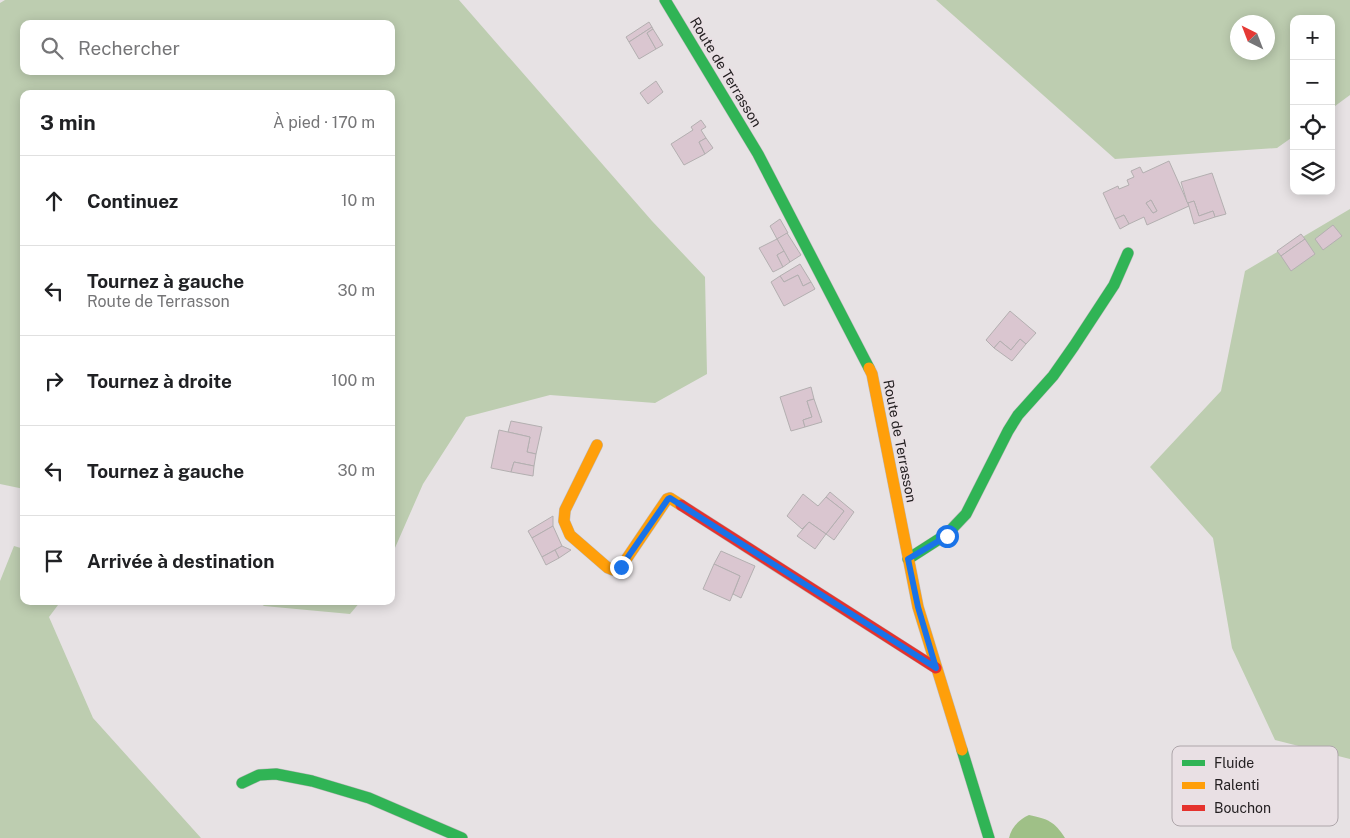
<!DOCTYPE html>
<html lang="fr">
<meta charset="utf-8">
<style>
:root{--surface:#fff;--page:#f2f2f2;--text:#202124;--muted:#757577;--line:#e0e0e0}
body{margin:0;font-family:"Public Sans",sans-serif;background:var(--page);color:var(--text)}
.controls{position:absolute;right:15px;top:15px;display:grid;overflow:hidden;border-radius:10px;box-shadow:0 2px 12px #0003}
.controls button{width:45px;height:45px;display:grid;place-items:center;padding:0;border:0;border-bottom:1px solid var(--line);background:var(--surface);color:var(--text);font:25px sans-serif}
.compass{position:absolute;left:1230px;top:15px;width:45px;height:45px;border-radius:50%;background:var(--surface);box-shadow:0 2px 12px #0003;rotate:318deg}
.stop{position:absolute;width:15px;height:15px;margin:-11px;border:4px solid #1a73e8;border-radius:50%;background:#fff}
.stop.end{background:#1a73e8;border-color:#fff;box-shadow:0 1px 5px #0008}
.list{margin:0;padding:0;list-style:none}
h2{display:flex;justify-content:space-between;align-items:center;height:65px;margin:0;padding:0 20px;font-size:21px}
h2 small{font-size:16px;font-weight:400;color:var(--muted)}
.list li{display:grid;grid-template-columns:32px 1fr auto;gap:15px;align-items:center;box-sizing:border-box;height:90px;padding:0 20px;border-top:1px solid var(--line)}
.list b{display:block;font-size:19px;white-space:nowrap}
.list p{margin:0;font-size:16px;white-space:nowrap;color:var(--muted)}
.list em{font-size:16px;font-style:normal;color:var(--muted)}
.icon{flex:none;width:28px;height:28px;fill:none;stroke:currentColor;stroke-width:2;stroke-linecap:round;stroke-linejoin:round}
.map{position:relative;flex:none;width:1350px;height:838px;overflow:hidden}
.search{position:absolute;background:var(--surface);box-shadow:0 2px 12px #0003;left:20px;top:20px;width:375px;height:55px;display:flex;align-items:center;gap:12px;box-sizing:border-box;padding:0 18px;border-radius:10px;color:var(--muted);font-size:19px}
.panel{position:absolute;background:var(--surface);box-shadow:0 2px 12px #0003;left:20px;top:90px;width:375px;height:515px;border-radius:10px}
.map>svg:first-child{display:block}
.green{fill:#bdcdb0;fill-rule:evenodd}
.water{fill:#9fc087}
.building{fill:#dac6d0;stroke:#b3afb0;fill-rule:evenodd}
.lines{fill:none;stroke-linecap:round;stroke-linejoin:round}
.fast-casing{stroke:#bbb7b9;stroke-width:12}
.slow-casing{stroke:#bbb7b9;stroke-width:12}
.jam-casing{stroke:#bbb7b9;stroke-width:12}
.fast{stroke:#30b455;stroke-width:11}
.slow{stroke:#ff9f0a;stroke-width:11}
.jam{stroke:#e5322d;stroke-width:11}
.route{stroke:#1a73e8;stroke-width:6}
.labels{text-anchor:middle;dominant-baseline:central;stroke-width:4;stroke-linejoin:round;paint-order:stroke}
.street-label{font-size:14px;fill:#242022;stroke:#e9e0e4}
.key{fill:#e9e0e4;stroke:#aea6aa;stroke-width:1}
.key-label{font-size:14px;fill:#242022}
</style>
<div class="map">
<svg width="1350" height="838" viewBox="0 0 1350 838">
<rect width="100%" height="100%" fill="#e7e2e4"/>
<g class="green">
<path d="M5 0H459L652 221 705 277 707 374 655 403 550 395 466 417 423 484 391 557V94H24V489L0 484V3ZM24 24H391V71H24Z"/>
<path d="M936 0H1350V95L1331 109V19H1294V136L1277 148 1115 159ZM1268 22V52H1238V22Z"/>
<path d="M1350 209V759L1275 740 1232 648 1213 538 1150 467 1221 391 1245 271Z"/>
<path d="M14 546 24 549V601H61L49 617 93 718 201 838H0V581Z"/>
<path d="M257 601H361L350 614 264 606Z"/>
</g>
<path class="water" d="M1029 815C1048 819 1054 821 1065 838H1009C1011 828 1019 819 1029 815Z"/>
<g class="building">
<path d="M649 22 652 27 629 42 626 37Z"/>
<path d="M652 27 653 29 647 33 656 49 639 59 629 42Z"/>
<path d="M653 29 663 45 656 49 647 33Z"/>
<path d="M656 81 663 92 648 104 640 93Z"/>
<path d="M701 120 706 127 701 130 706 138 699 142 705 154 684 165 671 144 693 130 691 127Z"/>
<path d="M706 138 713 148 705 154 699 142Z"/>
<path d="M1169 161 1189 206 1147 225 1144 217 1129 224 1124 215 1115 219 1103 193 1118 186 1119 189 1129 185 1127 180 1134 177 1131 171 1140 167 1143 173ZM1151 200 1157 211 1153 213 1146 203Z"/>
<path d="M1212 173 1226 214 1215 217 1213 211 1199 216 1194 201 1188 203 1187 202 1181 182Z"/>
<path d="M1151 200 1157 211 1153 213 1146 203Z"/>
<path d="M1194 201 1199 216 1213 211 1215 217 1194 224 1188 203Z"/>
<path d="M1124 215 1129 224 1120 229 1115 219Z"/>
<path d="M780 219 788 233 777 239 770 226Z"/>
<path d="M1333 225 1342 236 1323 250 1315 239Z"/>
<path d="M787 233 801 255 790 262 777 239Z"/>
<path d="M1301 234 1305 239 1281 256 1277 251Z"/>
<path d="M777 239 784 251 777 255 783 267 773 272 759 248Z"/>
<path d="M1305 239 1315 254 1291 271 1281 256Z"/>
<path d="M784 251 790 262 783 267 777 255Z"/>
<path d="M800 264 811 282 803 286 798 275 784 282 780 276Z"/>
<path d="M798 275 803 286 811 282 815 289 784 306 771 282 780 276 784 282Z"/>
<path d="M1010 311 1036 333 1026 344 1020 339 1011 350 1000 341 994 348 986 340Z"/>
<path d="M1020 339 1026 344 1012 361 994 348 1000 341 1011 350Z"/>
<path d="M811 387 814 399 807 401 812 417 803 420 805 427 791 431 780 397Z"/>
<path d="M814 399 822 422 805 427 803 420 812 417 807 401Z"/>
<path d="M511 421 542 427 536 454 527 452 530 437 508 432Z"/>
<path d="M499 430 530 437 527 452 536 454 534 466 514 462 511 472 491 468Z"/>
<path d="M514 462 534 466 533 476 511 472Z"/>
<path d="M830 492 854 512 834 540 826 534 844 511 826 497Z"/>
<path d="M803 494 818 506 826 497 844 511 826 534 809 522 802 529 787 516Z"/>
<path d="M553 516V526L532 538 528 531Z"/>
<path d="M809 522 826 534 815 549 797 536Z"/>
<path d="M553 526 562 546 542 557 532 538Z"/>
<path d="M562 546 571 550 559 558 555 550Z"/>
<path d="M555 550 559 558 546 565 542 557Z"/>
<path d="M721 551 755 566 741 598 733 594 740 576 714 564Z"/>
<path d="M714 564 740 576 730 601 703 589Z"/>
</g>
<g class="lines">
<g class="fast-casing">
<g id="fast">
<path d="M665 0 758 154 869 368"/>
<path d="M908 559 947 534 966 514 1008 431 1018 415 1053 376 1074 346 1114 285 1128 253"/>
<path d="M962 750 989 838"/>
<path d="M242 783 259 775 276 774 312 781 369 798 462 838"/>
</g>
</g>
<g class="slow-casing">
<g id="slow">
<path d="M869 368 872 374 918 607 962 750"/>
<path d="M597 445 565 510 564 521 570 535 608 568 613 570 621 567 667 499 670 498 681 505"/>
</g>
</g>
<g class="jam-casing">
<path id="jam" d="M681 505 936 668"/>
</g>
<use href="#fast" class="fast"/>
<use href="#slow" class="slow"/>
<use href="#jam" class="jam"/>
</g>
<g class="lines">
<path class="route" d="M621 567 668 499 670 498 936 668 918 607 908 559 947 536"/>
</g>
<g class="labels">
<g class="street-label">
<text transform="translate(726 72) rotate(59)">Route de Terrasson</text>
<text transform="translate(900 441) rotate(79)">Route de Terrasson</text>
</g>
</g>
<rect x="1172" y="746" width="166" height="80" rx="8" class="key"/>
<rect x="1182" y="760" width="23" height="6" fill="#30b455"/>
<rect x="1182" y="782" width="23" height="7" fill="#ff9f0a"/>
<rect x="1182" y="805" width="23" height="6" fill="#e5322d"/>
<g class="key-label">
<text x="1214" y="768">Fluide</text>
<text x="1214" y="790">Ralenti</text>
<text x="1214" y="813">Bouchon</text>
</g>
</svg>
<div class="controls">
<button>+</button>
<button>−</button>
<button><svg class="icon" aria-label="locate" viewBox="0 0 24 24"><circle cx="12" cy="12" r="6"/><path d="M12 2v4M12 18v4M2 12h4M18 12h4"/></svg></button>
<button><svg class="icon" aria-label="layers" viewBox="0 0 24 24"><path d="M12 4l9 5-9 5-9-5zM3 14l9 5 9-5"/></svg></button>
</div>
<svg class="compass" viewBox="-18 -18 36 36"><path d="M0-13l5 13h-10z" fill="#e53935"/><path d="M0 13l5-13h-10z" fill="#757577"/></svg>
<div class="stop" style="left:947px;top:536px"></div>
<div class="stop end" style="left:621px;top:567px"></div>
<div class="search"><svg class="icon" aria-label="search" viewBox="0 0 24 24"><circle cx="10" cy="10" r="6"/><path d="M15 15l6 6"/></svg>Rechercher</div>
<section class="panel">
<h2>3 min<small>À pied · 170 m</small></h2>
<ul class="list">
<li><svg class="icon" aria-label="ahead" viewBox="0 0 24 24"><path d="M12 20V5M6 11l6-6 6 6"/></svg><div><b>Continuez</b></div><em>10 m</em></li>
<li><svg class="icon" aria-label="left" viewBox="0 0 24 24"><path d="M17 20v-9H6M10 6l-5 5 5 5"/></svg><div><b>Tournez à gauche</b><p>Route de Terrasson</p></div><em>30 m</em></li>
<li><svg class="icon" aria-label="right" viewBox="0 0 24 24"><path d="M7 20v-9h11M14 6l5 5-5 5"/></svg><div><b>Tournez à droite</b></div><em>100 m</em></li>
<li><svg class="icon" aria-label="left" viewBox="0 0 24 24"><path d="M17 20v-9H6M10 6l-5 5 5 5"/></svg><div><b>Tournez à gauche</b></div><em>30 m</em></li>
<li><svg class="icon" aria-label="arrive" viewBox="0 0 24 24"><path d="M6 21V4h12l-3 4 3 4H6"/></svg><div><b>Arrivée à destination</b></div></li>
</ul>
</section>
</div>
